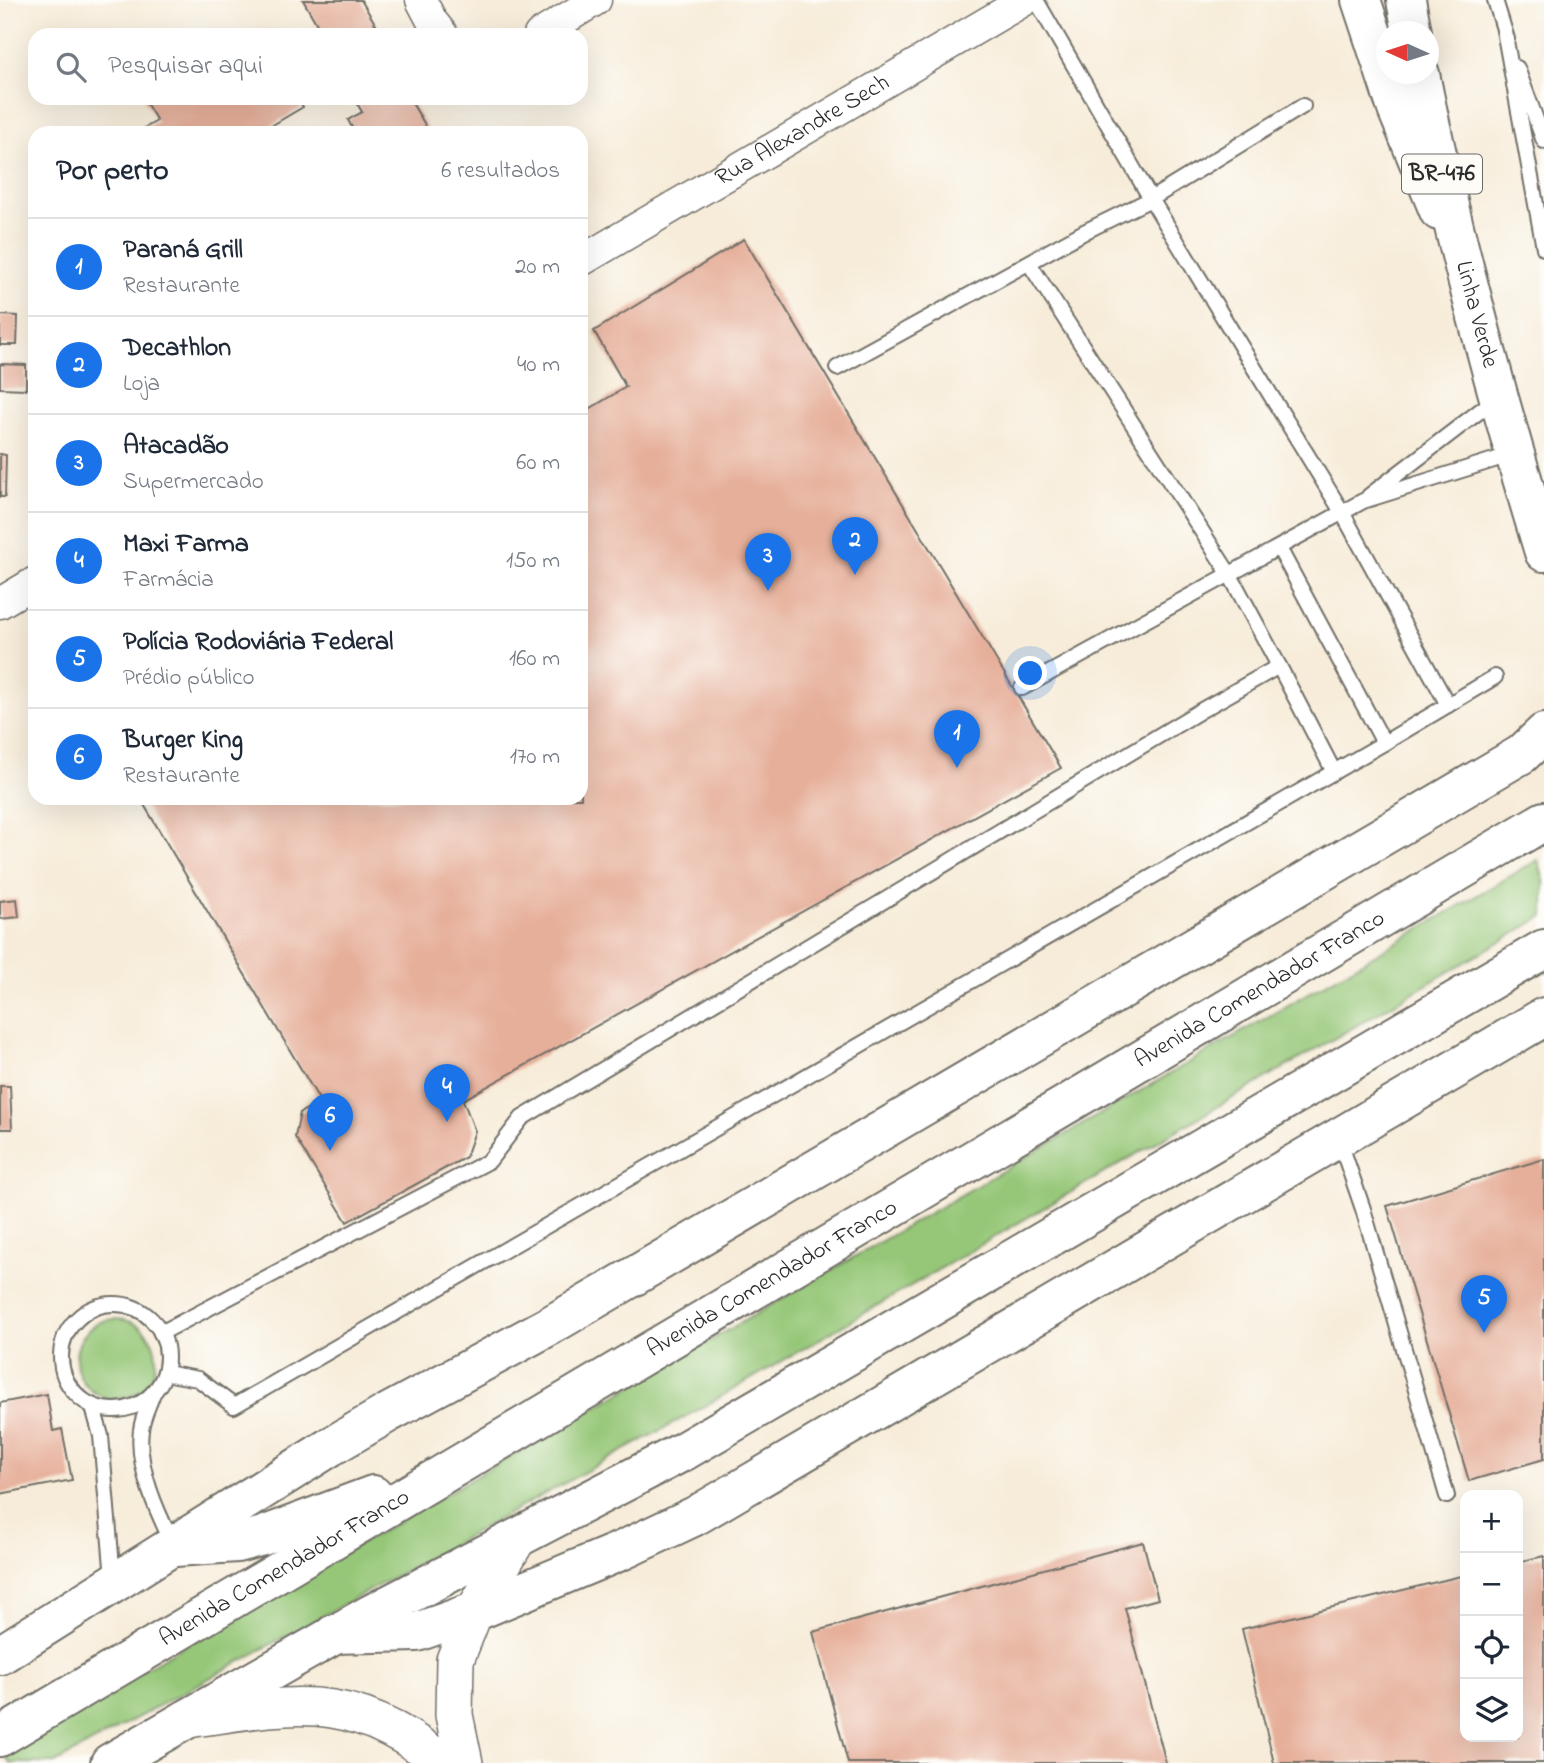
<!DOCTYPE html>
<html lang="pt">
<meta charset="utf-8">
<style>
:root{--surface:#fff;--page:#f6f6f7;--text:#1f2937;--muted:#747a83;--line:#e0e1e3;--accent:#1a73e8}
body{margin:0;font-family:"Indie Flower",sans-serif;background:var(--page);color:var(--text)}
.controls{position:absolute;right:21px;bottom:21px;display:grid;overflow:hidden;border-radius:14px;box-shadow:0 7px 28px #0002}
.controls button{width:63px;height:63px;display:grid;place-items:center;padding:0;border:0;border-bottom:2px solid var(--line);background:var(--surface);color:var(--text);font:35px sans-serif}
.compass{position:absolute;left:1376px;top:21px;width:63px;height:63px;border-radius:50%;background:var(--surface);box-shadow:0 7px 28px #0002;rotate:273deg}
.you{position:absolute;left:1031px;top:674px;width:24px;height:24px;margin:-18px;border:5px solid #fff;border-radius:50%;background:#1a73e8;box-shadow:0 0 0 10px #1a73e833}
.badge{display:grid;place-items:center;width:46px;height:46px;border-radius:50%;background:var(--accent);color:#fff;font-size:23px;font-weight:700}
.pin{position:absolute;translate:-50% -58px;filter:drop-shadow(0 2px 4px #0008)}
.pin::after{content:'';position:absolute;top:37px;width:24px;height:21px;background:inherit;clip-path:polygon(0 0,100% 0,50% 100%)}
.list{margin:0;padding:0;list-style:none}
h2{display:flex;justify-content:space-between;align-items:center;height:91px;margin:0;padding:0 28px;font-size:30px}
h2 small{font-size:23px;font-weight:400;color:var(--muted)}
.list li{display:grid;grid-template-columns:46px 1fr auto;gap:21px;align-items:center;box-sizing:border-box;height:98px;padding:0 28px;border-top:2px solid var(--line)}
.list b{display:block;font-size:26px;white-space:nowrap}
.list p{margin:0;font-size:23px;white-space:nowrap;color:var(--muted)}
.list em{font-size:23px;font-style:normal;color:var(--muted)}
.icon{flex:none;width:38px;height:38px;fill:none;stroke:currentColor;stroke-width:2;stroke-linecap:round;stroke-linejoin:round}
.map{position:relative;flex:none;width:1544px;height:1763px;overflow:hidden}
.search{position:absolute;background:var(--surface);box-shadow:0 7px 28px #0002;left:28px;top:28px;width:560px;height:77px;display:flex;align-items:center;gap:18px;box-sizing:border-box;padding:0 24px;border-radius:21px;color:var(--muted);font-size:26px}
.panel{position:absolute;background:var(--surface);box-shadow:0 7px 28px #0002;left:28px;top:126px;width:560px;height:679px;border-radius:21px}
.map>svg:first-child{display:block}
.green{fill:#96c778;stroke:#607952;stroke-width:2}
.building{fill:#e6af9a}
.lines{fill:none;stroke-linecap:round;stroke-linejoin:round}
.service-casing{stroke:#726f68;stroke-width:18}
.minor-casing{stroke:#726f68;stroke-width:33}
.tertiary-casing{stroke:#726f68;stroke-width:40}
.secondary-casing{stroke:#726f68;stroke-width:42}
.trunk-casing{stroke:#726f68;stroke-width:42}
.service{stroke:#fff;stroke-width:14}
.minor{stroke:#fff;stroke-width:30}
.tertiary{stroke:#fff;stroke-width:37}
.secondary{stroke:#fff;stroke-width:38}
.trunk{stroke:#fff;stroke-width:38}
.labels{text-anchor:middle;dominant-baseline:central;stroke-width:5;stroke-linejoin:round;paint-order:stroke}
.shield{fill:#fdfcf7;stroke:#6a6a68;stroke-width:2}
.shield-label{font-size:23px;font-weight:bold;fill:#2b2b2b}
.street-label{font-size:24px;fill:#2b2b2b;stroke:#fdfcf7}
</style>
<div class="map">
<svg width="1544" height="1763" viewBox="0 0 1544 1763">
<rect width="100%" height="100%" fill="#fdfcf7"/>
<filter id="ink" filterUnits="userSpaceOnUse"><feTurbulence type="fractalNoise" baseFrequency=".0143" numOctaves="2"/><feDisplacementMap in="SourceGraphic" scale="14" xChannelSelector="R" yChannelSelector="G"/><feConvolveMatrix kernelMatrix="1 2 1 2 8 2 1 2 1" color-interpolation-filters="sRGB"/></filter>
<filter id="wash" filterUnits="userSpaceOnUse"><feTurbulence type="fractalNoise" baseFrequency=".00686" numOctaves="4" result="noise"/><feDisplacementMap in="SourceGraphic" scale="28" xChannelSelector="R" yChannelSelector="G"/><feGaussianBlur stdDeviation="1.57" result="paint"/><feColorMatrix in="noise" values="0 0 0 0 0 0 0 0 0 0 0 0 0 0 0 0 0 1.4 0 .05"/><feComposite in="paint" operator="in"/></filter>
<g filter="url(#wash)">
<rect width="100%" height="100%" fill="#f7ecd9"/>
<g class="green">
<path d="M1538 860 1544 881V916L705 1406 55 1763H10L3 1751Z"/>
<circle cx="116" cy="1359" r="40"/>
</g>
<g id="blocks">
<g class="building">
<path d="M303 0H361L382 35H323Z"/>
<path d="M143 98H298L303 107 259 133H136L157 121Z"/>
<path d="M354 98H409L430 133H355L348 120 362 112Z"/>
<path d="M744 239 1061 768 463 1100 475 1131 466 1157 347 1222 295 1137 300 1113 320 1101 140 798H581V414L626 387 594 331Z"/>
<path d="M0 315 18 316 17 345H0Z"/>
<path d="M0 364 26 365V389L0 388Z"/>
<path d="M0 454 6 455 5 497H0Z"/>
<path d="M17 899 19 917 0 919V901Z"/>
<path d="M0 1086H10L12 1129H0Z"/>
<path d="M1544 1159V1459L1469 1481 1387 1206Z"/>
<path d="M47 1394 53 1431 62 1429 72 1480 0 1494V1403Z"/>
<path d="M1143 1542 1158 1599 1125 1608 1166 1763H848L813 1632Z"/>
<path d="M1544 1556V1763H1274L1242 1629 1465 1575V1737H1518V1562Z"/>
</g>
</g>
</g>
<g filter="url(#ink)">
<use href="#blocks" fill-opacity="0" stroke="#726f68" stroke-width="2"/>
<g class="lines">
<g class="service-casing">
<g id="service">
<path d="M1036 0 1151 199 1342 512 1448 705"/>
<path d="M1495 0 1507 39"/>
<path d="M1504 30 1544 248"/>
<path d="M1517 68 1544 141"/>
<path d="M837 368 1086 231 1151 199 1303 106"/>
<path d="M1369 496 1498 397"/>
<path d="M1279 666 1334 772"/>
<path d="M1022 688 1363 501 1513 454"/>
<path d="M1384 743 1495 677"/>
<path d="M1339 1139 1363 1209 1447 1496"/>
<circle cx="114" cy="1357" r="53"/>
<path d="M161 1333 489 1161 522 1118 1200 711 1279 666 1230 575 1029 263"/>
<path d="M165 1373 198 1379 234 1406 1384 743 1279 548"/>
<path d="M153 1393C149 1405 142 1418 141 1430 136 1467 158 1514 174 1546"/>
<path d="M93 1407 101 1436 113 1579"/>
</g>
</g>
<g class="minor-casing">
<g id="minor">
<path d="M421 0 432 21 443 35"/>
<path d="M539 35 596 0"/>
<path id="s1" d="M581 261 1025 0"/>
<path d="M0 603 35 582"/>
</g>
</g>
<g class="tertiary-casing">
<g id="tertiary">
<path d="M186 1719C228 1714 274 1704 316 1707 363 1710 407 1734 443 1763"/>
<path d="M464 1763 454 1715 455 1660 474 1612 517 1539"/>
</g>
</g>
<g class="secondary-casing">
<g id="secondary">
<path d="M1361 0 1397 109 1439 211"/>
<path d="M334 1634 417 1632 474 1612 623 1550 695 1516 1544 1017"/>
</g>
</g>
<g class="trunk-casing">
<g id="trunk">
<path d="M1406 0 1412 32"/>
<path id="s2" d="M1420 74C1452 235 1496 394 1544 552"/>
<path d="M175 1547 237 1543 263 1536 373 1495"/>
<path d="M0 1655 330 1447 388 1413 551 1325 1522 754 1544 733"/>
<path id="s3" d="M0 1737 1544 821"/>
<path d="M110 1763 371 1614 684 1451 1544 949"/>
</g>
</g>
<use href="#service" class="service"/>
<use href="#minor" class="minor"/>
<use href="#tertiary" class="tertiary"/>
<use href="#secondary" class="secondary"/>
<use href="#trunk" class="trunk"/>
</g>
</g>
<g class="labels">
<rect class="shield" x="1402" y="154.5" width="80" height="39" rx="5"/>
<g class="shield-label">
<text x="1442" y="174">BR-476</text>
</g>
<g class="street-label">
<text stroke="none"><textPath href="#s1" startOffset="257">Rua Alexandre Sech</textPath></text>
<text stroke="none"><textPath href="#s2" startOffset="247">Linha Verde</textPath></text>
<text stroke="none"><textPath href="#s3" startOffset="1465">Avenida Comendador Franco</textPath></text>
<text stroke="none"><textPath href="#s3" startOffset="898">Avenida Comendador Franco</textPath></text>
<text stroke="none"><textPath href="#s3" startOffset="331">Avenida Comendador Franco</textPath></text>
</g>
</g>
</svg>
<div class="controls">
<button>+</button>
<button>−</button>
<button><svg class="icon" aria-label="locate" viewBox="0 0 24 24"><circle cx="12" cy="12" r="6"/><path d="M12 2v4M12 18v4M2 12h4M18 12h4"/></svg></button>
<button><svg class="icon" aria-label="layers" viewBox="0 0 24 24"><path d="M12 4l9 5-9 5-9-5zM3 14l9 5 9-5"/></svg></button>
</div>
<svg class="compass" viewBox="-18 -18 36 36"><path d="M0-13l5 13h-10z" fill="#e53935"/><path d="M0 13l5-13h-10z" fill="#747a83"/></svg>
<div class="you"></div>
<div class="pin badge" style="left:957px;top:768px">1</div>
<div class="pin badge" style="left:855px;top:575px">2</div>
<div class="pin badge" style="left:768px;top:591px">3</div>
<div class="pin badge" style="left:447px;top:1122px">4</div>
<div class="pin badge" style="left:1484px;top:1333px">5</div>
<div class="pin badge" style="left:330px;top:1151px">6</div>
<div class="search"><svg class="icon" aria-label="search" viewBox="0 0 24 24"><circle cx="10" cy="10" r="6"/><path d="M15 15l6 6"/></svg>Pesquisar aqui</div>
<section class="panel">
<h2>Por perto<small>6 resultados</small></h2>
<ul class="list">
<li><span class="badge">1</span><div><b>Paraná Grill</b><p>Restaurante</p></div><em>20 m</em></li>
<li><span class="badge">2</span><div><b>Decathlon</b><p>Loja</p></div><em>40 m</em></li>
<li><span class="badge">3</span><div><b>Atacadão</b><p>Supermercado</p></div><em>60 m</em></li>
<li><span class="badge">4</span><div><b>Maxi Farma</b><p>Farmácia</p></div><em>150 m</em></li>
<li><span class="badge">5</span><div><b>Polícia Rodoviária Federal</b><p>Prédio público</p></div><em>160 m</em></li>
<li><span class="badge">6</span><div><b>Burger King</b><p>Restaurante</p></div><em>170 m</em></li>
</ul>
</section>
</div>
